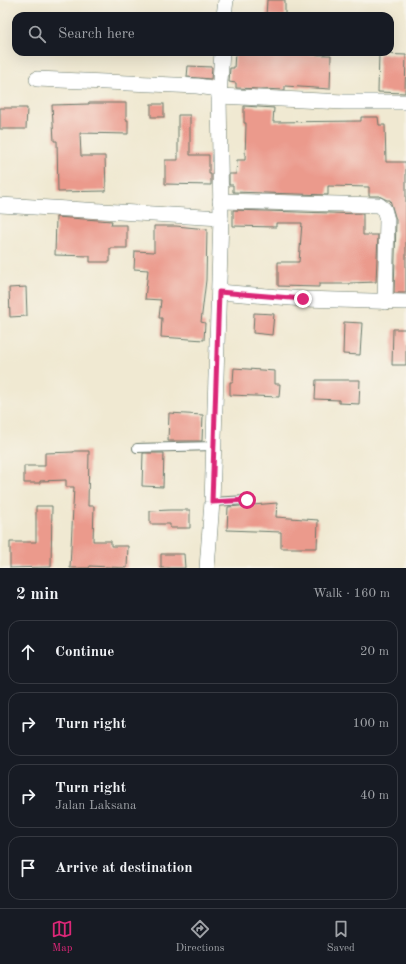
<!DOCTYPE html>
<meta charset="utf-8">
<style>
:root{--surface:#171b24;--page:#242831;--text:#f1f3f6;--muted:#9ea1a6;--line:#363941;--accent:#db2777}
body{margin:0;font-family:"Old Standard TT",serif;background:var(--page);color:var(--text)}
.stop{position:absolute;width:12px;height:12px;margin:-9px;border:3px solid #db2777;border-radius:50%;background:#fff}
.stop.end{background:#db2777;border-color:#fff;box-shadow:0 1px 4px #0008}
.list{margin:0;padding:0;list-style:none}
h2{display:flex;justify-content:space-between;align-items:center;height:52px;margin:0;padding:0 16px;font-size:17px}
h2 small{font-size:13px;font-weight:400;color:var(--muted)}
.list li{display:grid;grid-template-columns:26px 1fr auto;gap:12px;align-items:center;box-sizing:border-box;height:64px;margin:0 8px 8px;padding:0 8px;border:1px solid var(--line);border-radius:12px}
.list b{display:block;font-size:15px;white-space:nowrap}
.list p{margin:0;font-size:13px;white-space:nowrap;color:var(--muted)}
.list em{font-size:13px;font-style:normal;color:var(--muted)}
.icon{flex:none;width:22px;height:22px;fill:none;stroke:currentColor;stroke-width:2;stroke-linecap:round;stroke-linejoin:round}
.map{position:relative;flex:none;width:406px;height:568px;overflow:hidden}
.search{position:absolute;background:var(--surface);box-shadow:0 4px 16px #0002;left:12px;right:12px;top:12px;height:44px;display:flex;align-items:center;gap:10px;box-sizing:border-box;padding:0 14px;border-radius:12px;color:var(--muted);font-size:15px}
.sheet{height:340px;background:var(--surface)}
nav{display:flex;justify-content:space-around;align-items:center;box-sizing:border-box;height:56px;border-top:1px solid var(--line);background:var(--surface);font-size:11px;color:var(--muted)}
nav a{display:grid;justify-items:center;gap:2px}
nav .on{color:var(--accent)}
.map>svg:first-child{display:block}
.building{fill:#eb9a8c}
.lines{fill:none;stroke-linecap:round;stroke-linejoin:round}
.lane-casing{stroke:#68796b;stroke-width:10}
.street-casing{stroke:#68796b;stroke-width:16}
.lane{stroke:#fff;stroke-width:8}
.street{stroke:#fff;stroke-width:15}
.route{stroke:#db2777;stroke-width:5}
</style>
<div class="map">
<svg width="406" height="568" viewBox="0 0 406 568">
<rect width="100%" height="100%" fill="#f7f3e8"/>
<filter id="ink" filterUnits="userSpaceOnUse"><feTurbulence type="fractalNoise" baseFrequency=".025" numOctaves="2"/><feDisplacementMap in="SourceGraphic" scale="8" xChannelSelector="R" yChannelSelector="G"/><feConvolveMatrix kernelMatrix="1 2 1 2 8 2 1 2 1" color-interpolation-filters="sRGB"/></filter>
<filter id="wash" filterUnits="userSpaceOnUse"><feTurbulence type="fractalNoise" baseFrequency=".012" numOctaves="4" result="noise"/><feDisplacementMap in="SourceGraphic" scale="16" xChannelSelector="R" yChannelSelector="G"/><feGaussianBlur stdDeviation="0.9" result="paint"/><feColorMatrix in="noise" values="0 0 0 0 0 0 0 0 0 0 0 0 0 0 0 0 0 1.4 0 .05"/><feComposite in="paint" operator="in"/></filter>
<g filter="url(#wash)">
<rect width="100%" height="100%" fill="#f0e9d2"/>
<g id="blocks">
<g class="building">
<path d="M267 0H285V16H266Z"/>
<path d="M235 52H285V54L331 55 330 89 285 86V90L236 88V83L229 82 230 68H234Z"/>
<path d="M379 54 406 55 405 93 378 92Z"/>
<path d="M188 66 212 67 211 79 187 77Z"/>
<path d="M89 103H126V120H128V134L80 133 81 156H105L106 191 58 192 57 141H54L52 105 89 104Z"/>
<rect x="151" y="104" width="13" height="13"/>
<path d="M244 106 274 108 273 122 361 121V117H378L379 125H385L386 162H406V293H394L396 220 390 200H387L379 196H369V187L328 186V195L233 192V185H229V174H236L237 160H245L246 123H244Z"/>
<path d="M0 108H27L26 129H0Z"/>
<path d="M178 115H190V155H209V174H211V185L165 184V160H178Z"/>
<path d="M233 210 363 214V235H378L376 282 350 283V284H319V287L278 286V262H299L302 223H276V227L233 226Z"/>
<path d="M56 217 112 221 111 225H127V248H110V262H90V256L55 255Z"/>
<path d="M154 226H176L207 229 206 280 201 322 205 323 204 340 161 337 162 318H159L161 300 145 299 148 270 134 269 135 251 154 252Z"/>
<path d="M26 287 27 316 10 317 9 288Z"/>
<path d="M254 313 274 314 272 335 253 333Z"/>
<path d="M344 322 362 323 360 355 343 354Z"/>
<path d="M393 329H406V365H392Z"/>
<path d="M234 368 275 371V384H280L279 397 230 395V382H233Z"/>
<path d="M316 380H360L359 404 339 403V400L315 399Z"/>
<path d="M169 413 203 415 202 441H168Z"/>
<path d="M74 451H89L88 506H94L93 541H111V546H128L127 568 90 566 89 568H70L74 487H66V480L40 481V483H24V466H45V453L74 452Z"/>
<path d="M143 453H164L163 487 142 486Z"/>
<path d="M277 503 276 517 318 520 317 548H281V532L227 530 228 507Z"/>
<path d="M36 506H52L51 567 10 568V542H36Z"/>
<path d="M170 510H190V528H170V524H150V511Z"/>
<path d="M161 554H184L185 568H161Z"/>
</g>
</g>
</g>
<g filter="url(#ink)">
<use href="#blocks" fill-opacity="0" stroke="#68796b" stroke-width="1"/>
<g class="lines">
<g class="lane-casing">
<g id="lane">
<path d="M137 448 214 446"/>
<path d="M212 502 247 500"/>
</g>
</g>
<g class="street-casing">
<g id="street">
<path d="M224 16 226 0"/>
<path d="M37 79 197 86 219 89"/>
<path d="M219 96 344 102H406"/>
<path d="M220 201 379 205 384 209 387 220 385 302"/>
<path d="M0 205 221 218"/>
<path d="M219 292 303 299 406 302"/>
<path d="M207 568 212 502 221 218 219 96 222 52"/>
</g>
</g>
<use href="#lane" class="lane"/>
<use href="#street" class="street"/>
</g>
</g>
<g class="lines" filter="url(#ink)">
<path class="route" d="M247 500 212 502 219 292 303 299"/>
</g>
</svg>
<div class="stop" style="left:247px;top:500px"></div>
<div class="stop end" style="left:303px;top:299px"></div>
<div class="search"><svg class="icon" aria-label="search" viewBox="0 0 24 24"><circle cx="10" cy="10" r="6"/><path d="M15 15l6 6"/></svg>Search here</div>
</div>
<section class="sheet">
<h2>2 min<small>Walk · 160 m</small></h2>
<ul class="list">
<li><svg class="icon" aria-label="ahead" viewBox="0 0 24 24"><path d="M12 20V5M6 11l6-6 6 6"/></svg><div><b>Continue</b></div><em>20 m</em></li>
<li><svg class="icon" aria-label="right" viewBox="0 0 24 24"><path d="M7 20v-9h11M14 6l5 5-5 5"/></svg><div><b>Turn right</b></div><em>100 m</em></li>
<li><svg class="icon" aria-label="right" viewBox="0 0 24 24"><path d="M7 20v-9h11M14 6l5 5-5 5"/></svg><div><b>Turn right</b><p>Jalan Laksana</p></div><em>40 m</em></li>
<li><svg class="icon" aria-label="arrive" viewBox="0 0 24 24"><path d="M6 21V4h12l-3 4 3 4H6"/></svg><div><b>Arrive at destination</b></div></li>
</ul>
</section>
<nav>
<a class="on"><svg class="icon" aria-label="map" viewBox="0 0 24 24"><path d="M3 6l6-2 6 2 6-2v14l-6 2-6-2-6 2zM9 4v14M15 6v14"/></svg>Map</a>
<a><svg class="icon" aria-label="directions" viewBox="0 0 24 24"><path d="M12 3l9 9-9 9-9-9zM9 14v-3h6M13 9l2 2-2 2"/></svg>Directions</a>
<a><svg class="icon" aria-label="saved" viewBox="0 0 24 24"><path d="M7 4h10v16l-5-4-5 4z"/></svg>Saved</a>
</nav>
